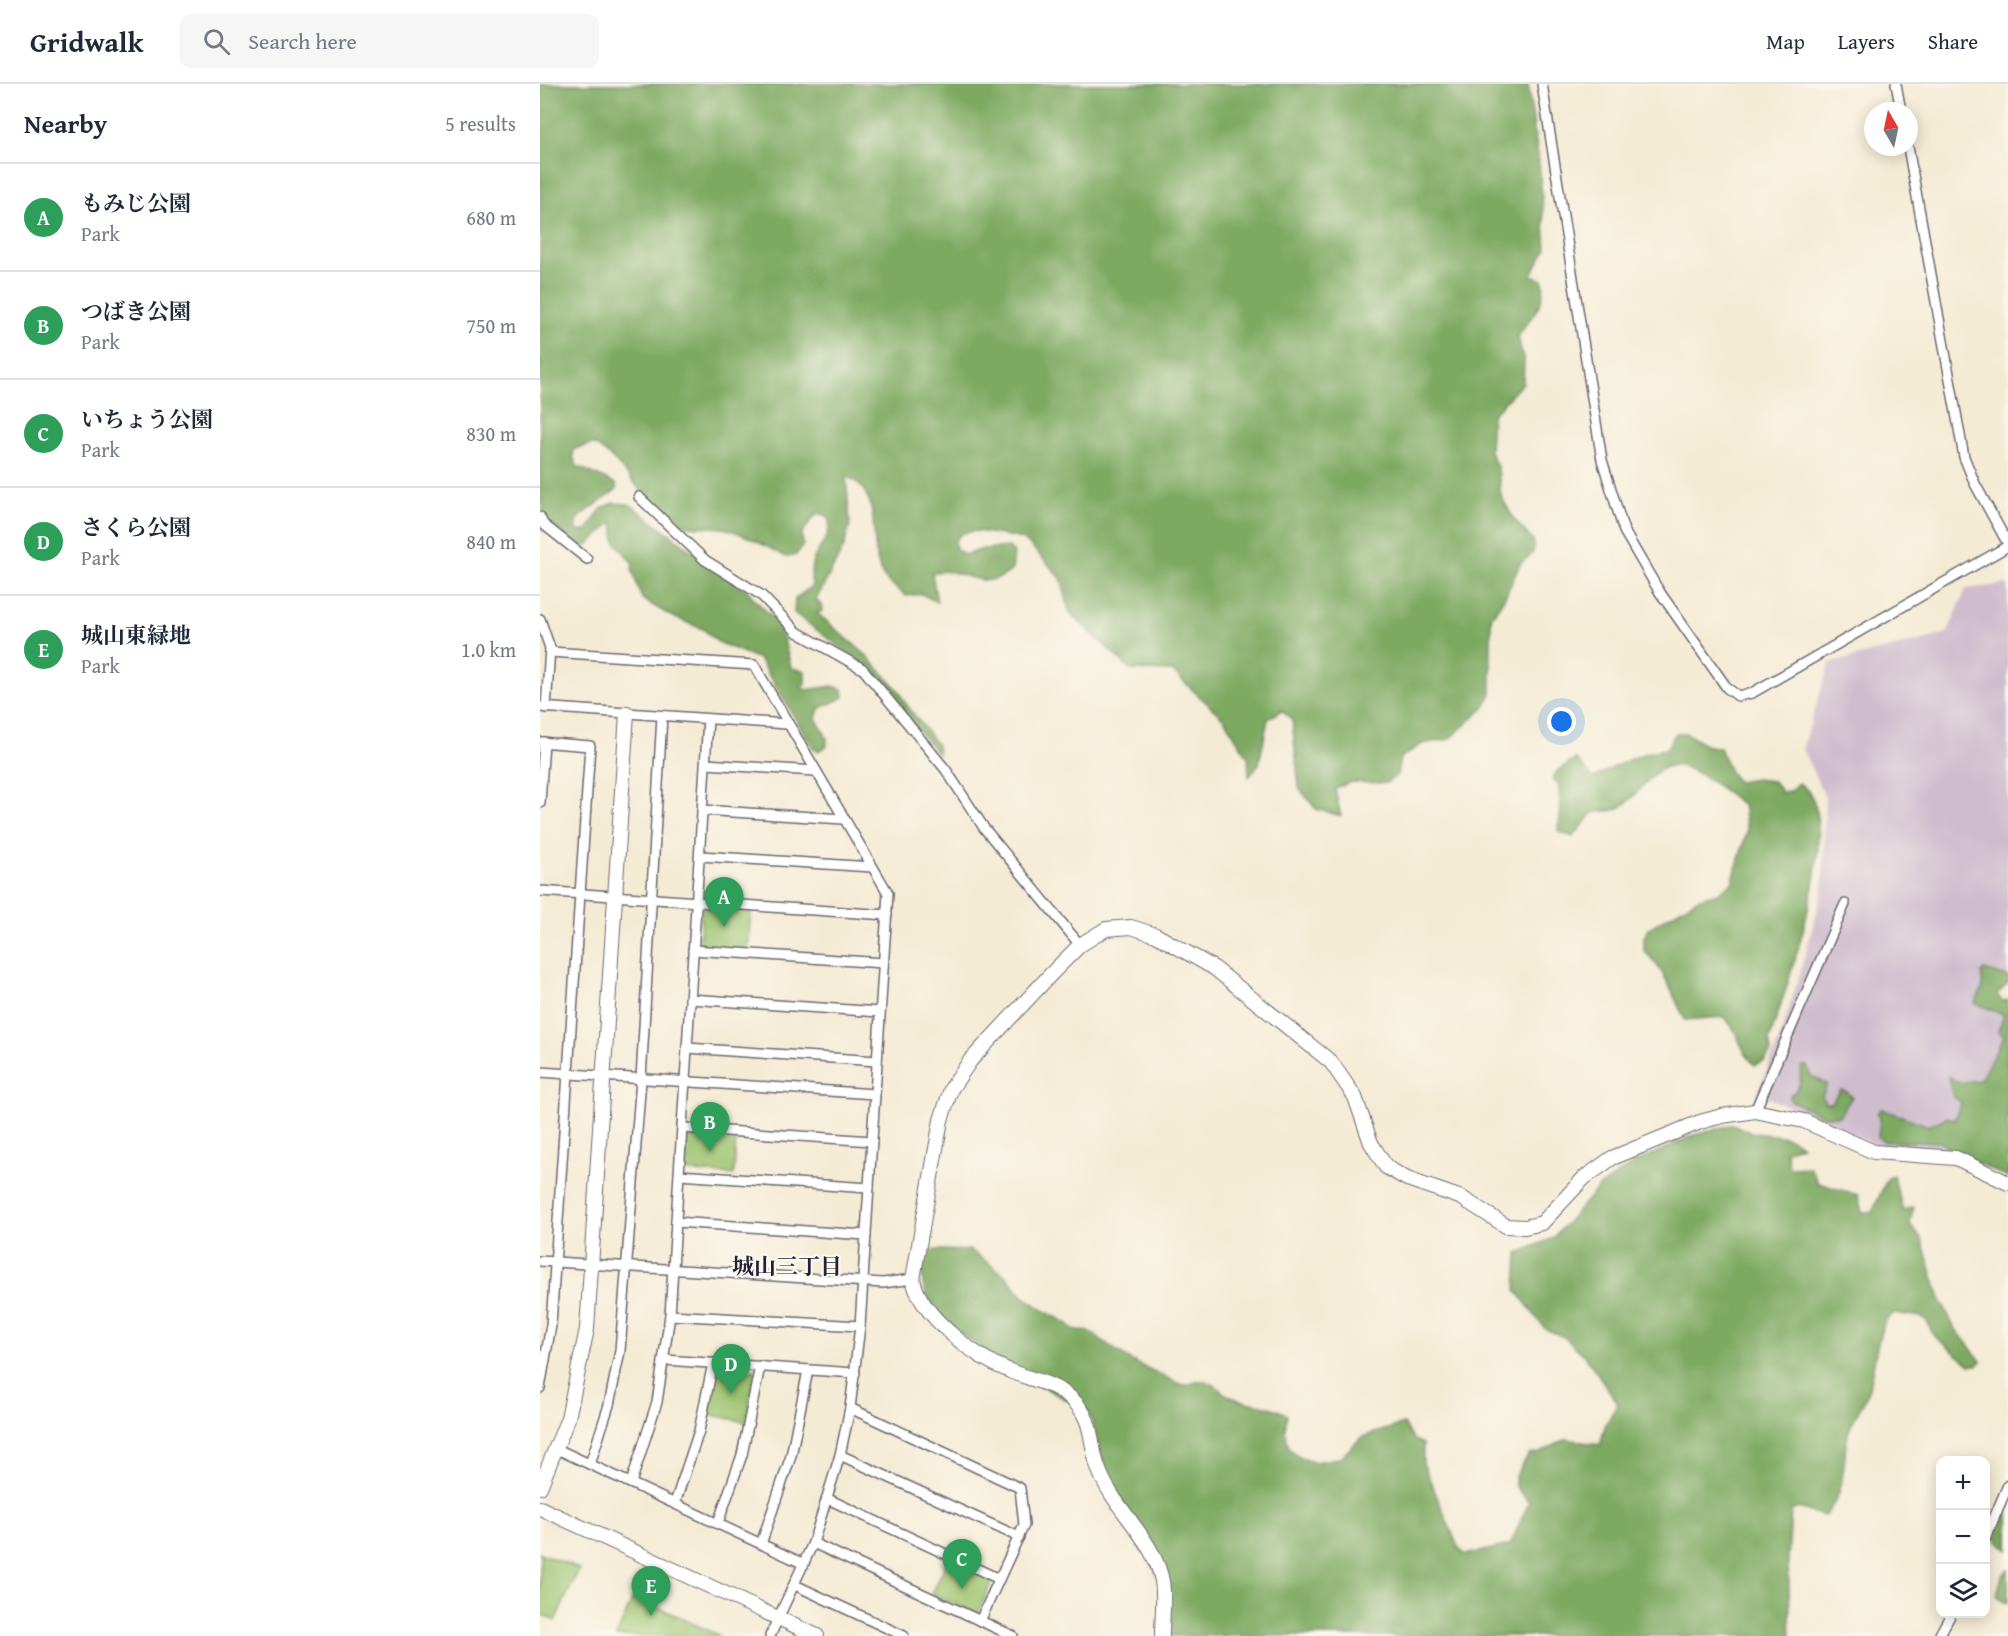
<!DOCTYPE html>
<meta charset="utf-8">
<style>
:root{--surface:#fff;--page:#f6f6f7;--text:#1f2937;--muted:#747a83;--line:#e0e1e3;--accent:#c8321e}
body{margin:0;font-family:"Gentium Book Plus","Noto Serif JP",serif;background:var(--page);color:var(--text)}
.controls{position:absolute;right:18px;bottom:18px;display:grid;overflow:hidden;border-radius:12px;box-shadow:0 3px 15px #0003}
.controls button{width:54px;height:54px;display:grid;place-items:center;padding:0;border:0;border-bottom:2px solid var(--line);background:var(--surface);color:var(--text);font:30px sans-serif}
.compass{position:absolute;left:1324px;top:18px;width:54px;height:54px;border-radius:50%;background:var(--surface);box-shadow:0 3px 15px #0003;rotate:351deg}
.you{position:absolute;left:1022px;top:638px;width:21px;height:21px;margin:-15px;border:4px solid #fff;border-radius:50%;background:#1a73e8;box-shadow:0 0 0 9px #1a73e833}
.badge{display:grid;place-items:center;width:39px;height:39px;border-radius:50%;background:var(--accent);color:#fff;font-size:20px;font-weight:700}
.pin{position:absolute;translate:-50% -50px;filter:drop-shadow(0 2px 3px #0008)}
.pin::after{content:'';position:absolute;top:32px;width:21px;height:18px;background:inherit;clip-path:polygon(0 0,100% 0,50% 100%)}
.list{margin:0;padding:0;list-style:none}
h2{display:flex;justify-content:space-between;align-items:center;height:78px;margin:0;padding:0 24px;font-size:26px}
h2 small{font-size:20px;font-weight:400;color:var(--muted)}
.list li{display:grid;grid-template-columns:39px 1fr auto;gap:18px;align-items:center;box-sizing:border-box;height:108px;padding:0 24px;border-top:2px solid var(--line)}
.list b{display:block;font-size:22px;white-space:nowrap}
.list p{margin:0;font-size:20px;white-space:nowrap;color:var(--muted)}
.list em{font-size:20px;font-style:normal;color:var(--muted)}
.icon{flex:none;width:33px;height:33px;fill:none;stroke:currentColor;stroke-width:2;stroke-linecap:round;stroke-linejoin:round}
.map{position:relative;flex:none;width:1468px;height:1552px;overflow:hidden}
header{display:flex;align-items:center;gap:36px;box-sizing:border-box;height:84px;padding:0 30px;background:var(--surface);border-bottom:2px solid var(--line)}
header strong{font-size:28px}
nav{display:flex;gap:33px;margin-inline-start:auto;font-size:21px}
.search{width:420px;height:54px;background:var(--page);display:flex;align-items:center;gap:15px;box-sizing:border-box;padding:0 21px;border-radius:12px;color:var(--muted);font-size:22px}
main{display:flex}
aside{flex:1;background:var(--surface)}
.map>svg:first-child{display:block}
.industrial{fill:#cfbdce}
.green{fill:#9cc36e;stroke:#5f7254;stroke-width:1.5}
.forest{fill:#7da961;stroke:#50664e;stroke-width:1.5}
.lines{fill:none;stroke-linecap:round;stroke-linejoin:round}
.street-casing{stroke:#6c6871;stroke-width:12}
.secondary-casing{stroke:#6c6871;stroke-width:16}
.street{stroke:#fff;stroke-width:9}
.secondary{stroke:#fff;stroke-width:14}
.labels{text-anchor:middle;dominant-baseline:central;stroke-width:4.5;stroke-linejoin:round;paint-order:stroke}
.neighbourhood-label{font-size:22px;font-weight:bold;fill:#22223b;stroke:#fbf7ec}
</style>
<header>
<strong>Gridwalk</strong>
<div class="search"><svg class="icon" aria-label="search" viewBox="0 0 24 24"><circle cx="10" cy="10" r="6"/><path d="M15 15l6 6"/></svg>Search here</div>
<nav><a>Map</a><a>Layers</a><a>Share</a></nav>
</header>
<main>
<aside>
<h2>Nearby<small>5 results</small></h2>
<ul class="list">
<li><span class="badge" style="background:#2e9e5b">A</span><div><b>もみじ公園</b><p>Park</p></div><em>680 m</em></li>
<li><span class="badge" style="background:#2e9e5b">B</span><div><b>つばき公園</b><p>Park</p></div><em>750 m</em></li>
<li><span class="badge" style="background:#2e9e5b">C</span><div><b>いちょう公園</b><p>Park</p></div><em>830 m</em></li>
<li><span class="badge" style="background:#2e9e5b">D</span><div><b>さくら公園</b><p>Park</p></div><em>840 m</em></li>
<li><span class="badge" style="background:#2e9e5b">E</span><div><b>城山東緑地</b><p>Park</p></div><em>1.0 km</em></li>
</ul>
</aside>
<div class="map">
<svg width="1468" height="1552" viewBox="0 0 1468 1552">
<rect width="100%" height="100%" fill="#fbf7ec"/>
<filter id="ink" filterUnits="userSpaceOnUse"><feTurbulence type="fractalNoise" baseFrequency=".0167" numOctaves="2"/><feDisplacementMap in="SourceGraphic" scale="12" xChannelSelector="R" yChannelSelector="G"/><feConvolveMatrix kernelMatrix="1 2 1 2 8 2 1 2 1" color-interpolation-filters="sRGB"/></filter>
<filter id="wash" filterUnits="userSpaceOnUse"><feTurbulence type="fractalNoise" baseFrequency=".008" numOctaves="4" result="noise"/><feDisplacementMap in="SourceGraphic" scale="24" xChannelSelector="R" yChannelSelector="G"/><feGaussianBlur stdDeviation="1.35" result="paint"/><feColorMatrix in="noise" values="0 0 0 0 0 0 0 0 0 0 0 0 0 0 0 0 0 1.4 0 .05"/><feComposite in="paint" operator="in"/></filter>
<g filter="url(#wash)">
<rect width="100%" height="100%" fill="#f4ebd4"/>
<path class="industrial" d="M1468 500V893L1444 886 1442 905 1435 920 1465 931 1458 948 1464 952 1440 996 1419 999 1414 994H1408L1413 1012 1421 1018 1415 1036 1407 1033 1389 1042 1337 1030 1340 1033 1338 1053 1344 1058H1401L1408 1065 1341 1064 1231 1015 1216 1012 1239 956 1260 890 1283 805 1285 713 1262 665 1290 579 1407 550 1426 505Z"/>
<g class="green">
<path d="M162 823 211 826 208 867 159 863Z"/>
<path d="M146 1049 196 1052 194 1091 143 1087Z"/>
<path d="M176 1284 215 1286 206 1338 167 1330Z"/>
<path d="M0 1469 39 1485 15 1537 0 1530Z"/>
<path d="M408 1475 452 1496 438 1530 392 1510Z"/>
<path d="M94 1512 180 1552H76Z"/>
</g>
<g class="forest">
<path d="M0 0H988L1000 87 1006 165 991 191 1003 196C1007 221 990 232 978 253L984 278 983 299 952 331 950 367 958 385 961 412 974 435 994 458 993 469 980 480 966 511 951 534V609L944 624 909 655 882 660 860 674 857 691 846 699 810 698 795 705 801 732 776 725 759 704 752 636 742 626 728 635 719 680 709 693 708 673 684 635 632 587 591 586 530 529 521 494 492 463 483 456 474 453 436 447 422 449 415 457 416 465 425 471 443 465 469 463 474 469 472 486C441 512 423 480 392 489L397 518 382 510 366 512C359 505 346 499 342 490 326 457 346 409 306 392L310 440 304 463 276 516 282 522V527L277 529 326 571 360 608 363 616 397 661 398 670 325 582 254 529 255 515 272 502C271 495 270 485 273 477 278 463 296 448 287 432L277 429 262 449 263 461 256 471 246 473C227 463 208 451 187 445 173 441 154 445 142 440 104 424 88 380 53 360L34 365 33 373 37 382 76 400 77 405 36 436 37 446 42 448 47 446 61 425 73 419 89 420 209 508C217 521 229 528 238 539 240 542 250 578 251 584L265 587V601L260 602 266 606 293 602 303 605 304 613 279 625 276 634 287 654V662L278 667 273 664 219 575 178 558 163 545 131 532 102 515 92 486 93 480 75 457 73 438 43 465 4 435 0 411Z"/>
<path d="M1136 649H1146L1165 661 1180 664 1190 688 1198 698 1215 695 1234 697 1242 709 1252 706 1258 699C1312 724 1244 911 1229 956L1231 968 1225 977 1215 981C1199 967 1199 946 1184 933L1145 936C1132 910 1126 887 1104 867V853L1109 844 1157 815 1178 809 1192 799 1207 747 1203 721C1188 709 1159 686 1140 682 1114 676 1098 716 1077 725 1070 728 1061 727 1054 728L1033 753 1018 748 1021 725 1018 699 1012 696 1017 687 1036 675 1053 694C1078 682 1098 668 1126 665Z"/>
<path d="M1444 886 1468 893V899L1457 911 1462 917 1468 916V1094L1408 1065 1401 1058H1344L1338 1053 1340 1033 1337 1030 1341 1025 1389 1042 1407 1033 1415 1035 1421 1019 1413 1012 1408 994 1409 992 1419 999 1440 996 1464 952 1458 948 1464 931 1435 919 1442 905V888Z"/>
<path d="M1262 982H1267L1271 992 1287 1000 1282 1013 1285 1019H1291L1301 1006 1307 1008 1312 1013 1299 1032H1283L1250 1016V1011C1263 1004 1259 994 1262 982Z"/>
<path d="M1193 1040C1199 1043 1205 1046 1211 1048 1230 1053 1247 1048 1262 1062L1246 1066 1249 1084 1270 1083 1278 1099 1318 1111 1322 1129 1332 1128 1347 1095 1353 1091 1363 1126 1374 1123 1370 1140 1382 1156 1399 1212 1414 1243 1441 1277 1438 1281H1430L1393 1251 1387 1237 1381 1233 1354 1229 1346 1236C1334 1259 1335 1288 1326 1313 1320 1327 1310 1338 1307 1354 1302 1382 1307 1409 1284 1432L1258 1424 1251 1427 1248 1476 1251 1552H627V1511L568 1393 549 1329C510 1306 398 1249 385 1207 381 1197 382 1185 381 1175L386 1167C401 1164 415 1168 430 1166L465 1191 483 1212 508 1229 527 1239 533 1245 550 1248 590 1276 642 1301C650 1301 658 1296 665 1297 675 1298 680 1308 689 1312 707 1321 731 1319 747 1331L745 1347 749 1364 760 1373 773 1378 800 1374 822 1353 864 1340 873 1355 883 1360V1379L918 1463 925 1471 970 1461 989 1418 975 1402V1393L989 1370 999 1369 1027 1355 1060 1361 1065 1342 1078 1319 1045 1272 1024 1253 1005 1245 976 1206 978 1169 1013 1154 1058 1104 1094 1079 1154 1051Z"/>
<path d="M1468 1413V1466L1453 1452Z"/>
<path d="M1468 1486V1519L1462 1517 1457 1511 1462 1491Z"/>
</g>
</g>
<g filter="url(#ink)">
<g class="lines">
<g class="street-casing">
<g id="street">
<path d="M1002 0 1062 376 1084 447 1119 507 1187 604 1198 612 1212 609 1468 462"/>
<path d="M1356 0 1361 27"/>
<path d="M1368 63 1424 373 1435 400 1468 460"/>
<path d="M99 413 165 476 221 511 257 548 323 585 406 686 444 744 540 861"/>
<path d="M0 433 3 440 47 475"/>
<path d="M0 535 10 564 6 624"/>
<path d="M10 568 214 581 348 809 320 1242 310 1324 300 1371 273 1459 230 1552"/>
<path d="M0 623 247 640"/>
<path d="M0 658 50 662 11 1241 0 1304"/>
<path d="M166 680 275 687"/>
<path d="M0 719 4 658"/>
<path d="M162 726 303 735"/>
<path d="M160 772 332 783"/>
<path d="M0 807 347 831"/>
<path d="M153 866 343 879"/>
<path d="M150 915 340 928"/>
<path d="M147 964 337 977"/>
<path d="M0 988 335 1010"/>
<path d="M1215 1027 1305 820"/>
<path d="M142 1044 332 1057"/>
<path d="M139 1091 329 1104"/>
<path d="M136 1138 326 1151"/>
<path d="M0 1177 343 1199 373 1195"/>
<path d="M130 1231 320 1242"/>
<path d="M125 1276 315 1289"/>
<path d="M310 1324 480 1404 484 1441 440 1537"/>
<path d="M17 1365 264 1480"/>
<path d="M300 1371 479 1453"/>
<path d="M50 1380 69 1321 80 1267 101 995 122 632"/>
<path d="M91 1399 117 1318 130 1231 168 635"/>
<path d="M288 1415 459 1495"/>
<path d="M135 1419 159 1347 173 1279"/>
<path d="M178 1439 202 1371 220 1282"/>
<path d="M1446 1453 1468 1401"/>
<path d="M273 1459 473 1552"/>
<path d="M221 1460 251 1372 268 1286"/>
<path d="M255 1501 364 1552"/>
<path d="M1399 1552 1411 1530"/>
</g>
</g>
<g class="secondary-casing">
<g id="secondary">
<path d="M0 1403 28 1334 47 1245 87 629"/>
<path d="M0 1424 277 1552"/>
<path d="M622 1552C622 1534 625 1515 622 1497 614 1454 574 1426 559 1386 549 1361 555 1336 532 1315 515 1299 491 1296 470 1287 436 1274 380 1232 373 1195L401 1036 411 1005 430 977 513 888 540 861 566 845 591 843 616 851 674 884 791 978 815 1013 831 1059 846 1083 867 1095 922 1114 966 1142 985 1143 1002 1139 1044 1094 1072 1074 1160 1038 1182 1032 1215 1027 1264 1037 1334 1068 1416 1074 1468 1099"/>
</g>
</g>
<use href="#street" class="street"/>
<use href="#secondary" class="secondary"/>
</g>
</g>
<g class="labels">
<g class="neighbourhood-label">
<text x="247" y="1182">城山三丁目</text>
</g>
</g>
</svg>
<div class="controls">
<button>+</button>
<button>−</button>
<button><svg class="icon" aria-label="layers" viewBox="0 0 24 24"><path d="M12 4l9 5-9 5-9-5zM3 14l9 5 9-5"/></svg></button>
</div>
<svg class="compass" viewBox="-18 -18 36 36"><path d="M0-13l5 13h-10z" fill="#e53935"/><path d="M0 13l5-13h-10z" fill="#747a83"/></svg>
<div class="you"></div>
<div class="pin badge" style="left:184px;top:843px;background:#2e9e5b">A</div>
<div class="pin badge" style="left:170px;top:1068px;background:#2e9e5b">B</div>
<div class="pin badge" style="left:422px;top:1505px;background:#2e9e5b">C</div>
<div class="pin badge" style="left:191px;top:1310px;background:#2e9e5b">D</div>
<div class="pin badge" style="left:111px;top:1532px;background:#2e9e5b">E</div>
</div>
</main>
